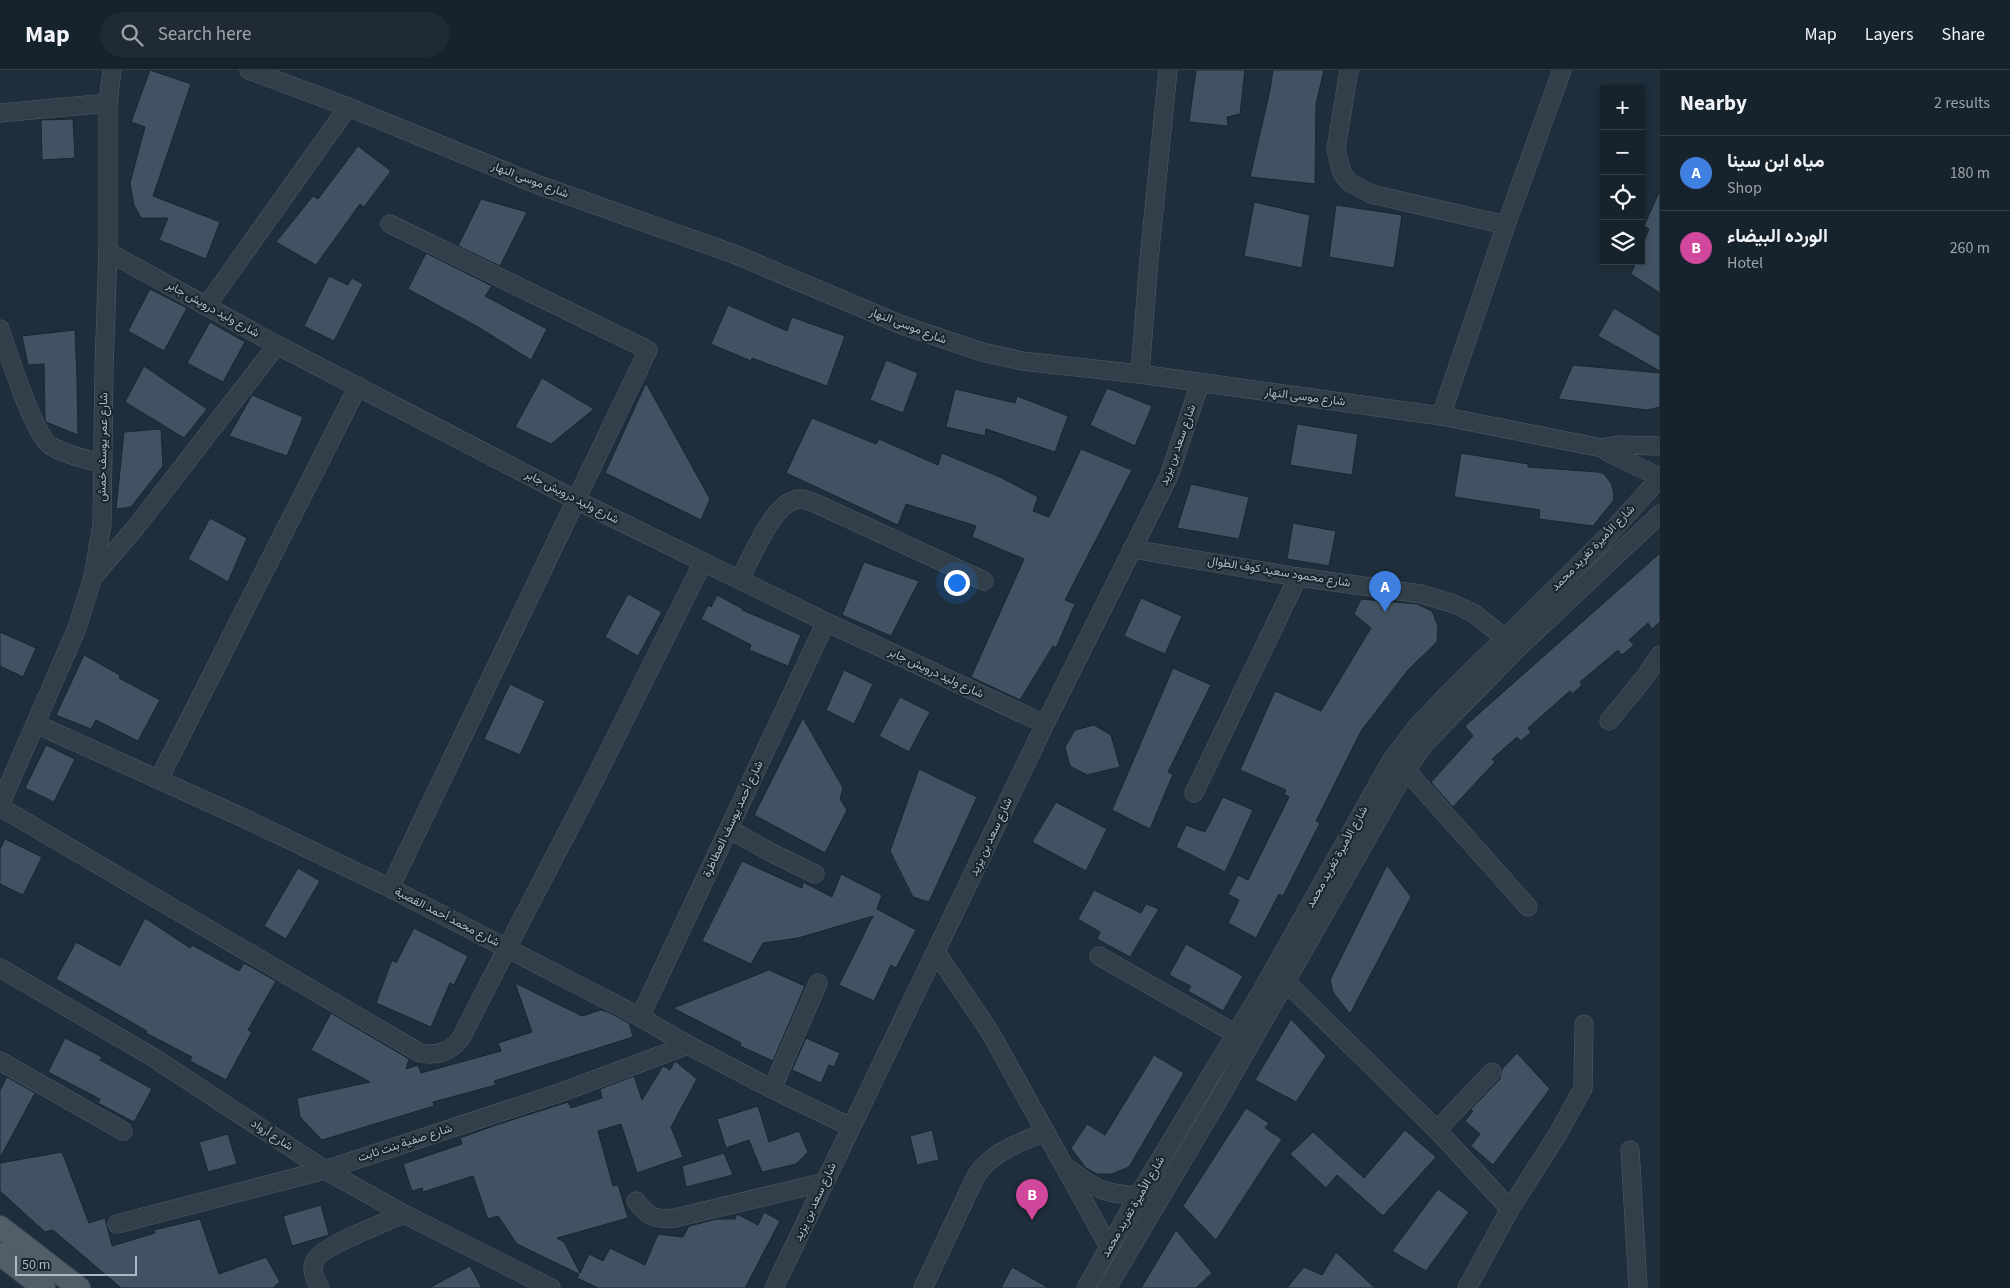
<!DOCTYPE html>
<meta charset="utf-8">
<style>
:root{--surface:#16222c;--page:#1f2a34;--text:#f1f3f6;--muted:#9ea4a9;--line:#353f48;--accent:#2563eb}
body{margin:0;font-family:"Source Sans 3",Vazirmatn,sans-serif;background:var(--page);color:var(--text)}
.controls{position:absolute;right:15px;top:15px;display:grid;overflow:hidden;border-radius:0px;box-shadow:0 2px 8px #0003}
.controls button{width:45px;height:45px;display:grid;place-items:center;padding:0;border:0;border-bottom:1px solid var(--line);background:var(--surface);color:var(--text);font:25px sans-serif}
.scale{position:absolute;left:15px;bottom:12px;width:122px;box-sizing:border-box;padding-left:5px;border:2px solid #acbac7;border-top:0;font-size:14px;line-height:18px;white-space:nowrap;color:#acbac7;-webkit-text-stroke:4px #18242e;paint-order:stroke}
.you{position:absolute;left:956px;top:512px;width:18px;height:18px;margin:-12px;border:4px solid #fff;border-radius:50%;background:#1a73e8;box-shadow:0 0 0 8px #1a73e833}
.badge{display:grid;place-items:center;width:32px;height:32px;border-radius:50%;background:var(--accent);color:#fff;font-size:16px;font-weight:700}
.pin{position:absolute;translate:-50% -41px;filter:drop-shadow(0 1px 2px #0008)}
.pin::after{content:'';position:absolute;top:26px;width:18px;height:15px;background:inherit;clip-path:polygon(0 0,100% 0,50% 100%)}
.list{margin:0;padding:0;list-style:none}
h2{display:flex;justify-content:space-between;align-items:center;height:65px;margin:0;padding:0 20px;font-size:21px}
h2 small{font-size:16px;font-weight:400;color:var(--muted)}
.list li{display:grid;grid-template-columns:32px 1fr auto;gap:15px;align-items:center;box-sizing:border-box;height:75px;padding:0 20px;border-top:1px solid var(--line)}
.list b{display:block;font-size:19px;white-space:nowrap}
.list p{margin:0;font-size:16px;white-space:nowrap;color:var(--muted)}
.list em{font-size:16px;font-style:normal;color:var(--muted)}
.icon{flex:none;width:28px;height:28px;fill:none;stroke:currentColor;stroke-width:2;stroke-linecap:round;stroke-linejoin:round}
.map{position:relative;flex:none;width:1660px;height:1218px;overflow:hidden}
header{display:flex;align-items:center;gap:30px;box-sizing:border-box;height:70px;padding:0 25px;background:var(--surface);border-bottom:1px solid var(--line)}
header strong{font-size:24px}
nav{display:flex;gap:28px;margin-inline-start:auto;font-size:18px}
.search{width:350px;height:45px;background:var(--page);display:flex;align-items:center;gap:12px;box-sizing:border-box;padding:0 18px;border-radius:28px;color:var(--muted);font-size:19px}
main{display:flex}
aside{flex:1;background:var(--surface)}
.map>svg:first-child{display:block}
.building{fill:#415362;stroke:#1a2630}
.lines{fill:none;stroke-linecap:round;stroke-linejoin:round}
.minor-casing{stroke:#505d68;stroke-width:19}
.major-casing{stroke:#3c4853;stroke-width:24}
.minor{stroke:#323f4a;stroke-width:18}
.major{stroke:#505e6a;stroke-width:22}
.labels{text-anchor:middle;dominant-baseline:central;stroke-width:4;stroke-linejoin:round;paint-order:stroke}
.street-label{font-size:12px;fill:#acbac7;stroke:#18242e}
</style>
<header>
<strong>Map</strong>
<div class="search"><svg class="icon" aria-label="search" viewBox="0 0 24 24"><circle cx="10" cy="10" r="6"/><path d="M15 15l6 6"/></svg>Search here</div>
<nav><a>Map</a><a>Layers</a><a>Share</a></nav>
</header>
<main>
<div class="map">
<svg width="1660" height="1218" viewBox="0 0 1660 1218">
<rect width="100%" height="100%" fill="#1e2e3a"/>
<g class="building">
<path d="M150 0 191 14 153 126 220 152 206 189 159 170 168 148H141L134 135 130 113 145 57 131 52Z"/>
<path d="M1196 0H1245L1240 44 1227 47 1228 56 1189 52Z"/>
<path d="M1273 0H1324L1316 34 1315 114 1250 107 1270 20Z"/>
<path d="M73 49 75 88 42 90 41 50Z"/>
<path d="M358 76 391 101 364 137 360 134 316 195 276 172 313 126 318 129Z"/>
<path d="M1660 120V223L1631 204 1636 191H1641V179L1649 159 1644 156Z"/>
<path d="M481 129 527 142 500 196 458 176Z"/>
<path d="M1254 132 1310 145 1302 198 1244 186Z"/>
<path d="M1336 135 1402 145 1394 198 1329 187Z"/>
<path d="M426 183 492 216 485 226 547 259 531 290 480 258 408 219Z"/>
<path d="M329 206 348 215 352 208 363 214 334 271 304 256Z"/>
<path d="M150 219 187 238 164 281 128 261Z"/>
<path d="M728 235 787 261 792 247 845 266 827 316 752 288 751 291 711 274Z"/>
<path d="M1614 238 1660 266V301L1598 266Z"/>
<path d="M210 252 245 272 223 312 187 293Z"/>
<path d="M75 260 77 310 78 365 46 352 45 348 44 294 28 295 22 266Z"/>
<path d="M886 290 918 303 903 343 870 330Z"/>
<path d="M1573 295 1660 303V337L1647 340 1558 329Z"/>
<path d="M144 296 207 339 184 368 125 332Z"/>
<path d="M542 308 594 339 551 374 515 357Z"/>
<path d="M646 313 710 429 701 450 605 403Z"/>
<path d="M1107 318 1152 336 1135 376 1090 355Z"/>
<path d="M955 319 1015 333 1017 326 1068 346 1055 382 986 359 985 366 946 357Z"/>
<path d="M252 325 303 347 287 386 229 366Z"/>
<path d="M812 348 876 374 879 369 938 395 942 383 1002 408 1038 427 1033 441 1049 447 1081 379 1132 400 1065 530 1075 534 1056 578 1053 576 1020 630 971 607 1024 489 972 467 976 456 906 434 898 455 786 403Z"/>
<path d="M1297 354 1358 364 1352 405 1290 395Z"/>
<path d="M161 359 163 396 131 437 116 439 124 362Z"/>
<path d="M1461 383 1528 394V397L1598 402 1604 404 1611 413 1614 424 1613 431 1593 456 1539 449 1540 440 1454 427Z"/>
<path d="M1191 414 1249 427 1239 469 1177 458Z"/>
<path d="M210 448 247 468 228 512 188 489Z"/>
<path d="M1293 453 1336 461 1329 496 1287 489Z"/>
<path d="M1660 483V552L1652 559 1648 553 1629 570 1634 575 1622 585 1618 580 1580 612 1582 615 1572 624 1570 621 1528 658 1531 662 1521 671 1517 667 1492 689 1495 692 1453 737 1431 712 1473 666 1465 656Z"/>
<path d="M864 492 919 511 891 566 842 545Z"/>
<path d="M628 524 662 542 638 586 605 567Z"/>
<path d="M717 525 743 539 742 540 801 565 788 596 749 580 751 575 701 549 708 535 711 537Z"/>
<path d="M1141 528 1182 546 1165 584 1124 566Z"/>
<path d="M1361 529 1417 534 1432 541 1438 556 1437 572 1408 600 1361 661 1316 751 1320 753 1283 826 1279 824 1256 868 1228 853 1239 830 1228 824 1238 805 1248 810 1289 727 1284 724 1286 720 1240 700 1275 621 1321 641 1371 558 1354 544Z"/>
<path d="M0 562 36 578 23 607 0 596Z"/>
<path d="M84 585 120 605 119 608 160 630 138 671 96 650 91 659 56 645Z"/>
<path d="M1173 598 1211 615 1168 702 1173 704 1150 759 1112 740Z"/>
<path d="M844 600 873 614 854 654 826 640Z"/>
<path d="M510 614 545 631 520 685 484 669Z"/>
<path d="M900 627 930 642 909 682 879 666Z"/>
<path d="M803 648 843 718 840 729 847 740 825 783 754 745Z"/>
<path d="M1094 655 1111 665 1120 697 1087 705 1070 696 1065 677 1075 660Z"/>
<path d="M46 675 75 689 54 732 25 718Z"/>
<path d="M919 699 977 727 929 832 913 827 890 781Z"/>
<path d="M1223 727 1253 740 1225 802 1176 777 1186 755 1205 762Z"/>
<path d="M1056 732 1107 759 1086 801 1032 772Z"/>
<path d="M5 769 42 787 23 825 0 814V779Z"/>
<path d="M742 791 802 818 803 812 832 827 841 804 882 825 877 839 916 860 896 898 891 895 874 931 839 915 873 846 798 868 763 873 751 894 702 871Z"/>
<path d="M1387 795 1411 827 1350 944 1333 922 1330 910Z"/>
<path d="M298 798 320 811 286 869 264 856Z"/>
<path d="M1094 820 1141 843 1146 834 1159 839 1130 887 1097 869 1100 862 1078 849Z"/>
<path d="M145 848 190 878 192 875 239 901 244 893 276 911 248 960 252 962 226 1010 190 991 192 987 146 963 147 961 56 909 76 872 120 896Z"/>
<path d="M414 858 468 886 454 915 450 913 431 957 376 933 392 890 396 893Z"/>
<path d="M1186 874 1243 906 1223 941 1188 921 1191 916 1169 905Z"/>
<path d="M769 900 805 916 773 991 740 976 741 973 673 938Z"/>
<path d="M515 913 582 946 601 940 608 942 629 953 633 967 494 1011 496 1015 433 1032 434 1036 322 1070 300 1047 297 1028 370 1012 311 980 331 943 409 989 406 999 418 995 421 1003 501 981 498 973 532 962Z"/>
<path d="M1291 949 1326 986 1296 1032 1255 1010Z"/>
<path d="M65 968 102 987 100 990 152 1019 134 1052 98 1033 100 1029 48 1002Z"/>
<path d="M806 968 840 983 834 997 829 995 821 1013 792 1000Z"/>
<path d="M1517 983 1550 1019 1493 1095 1471 1076 1480 1064 1465 1051 1473 1041 1471 1039 1500 1009 1502 999Z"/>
<path d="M1154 985 1184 1003 1129 1097 1112 1104H1097L1086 1098 1071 1078 1087 1054 1105 1065Z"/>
<path d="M675 991 697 1009 671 1057 683 1087 637 1103 621 1054 598 1061 613 1116 618 1115 628 1148 557 1168 564 1172 580 1203 589 1184 603 1191 610 1178 645 1195 658 1164 683 1167 689 1156 717 1149H735L737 1144 758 1155 764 1142 780 1151 745 1218H598L577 1208 579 1204 517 1174 498 1146 488 1149 473 1106 423 1122 422 1118 412 1121 403 1094 462 1074 460 1068 496 1055 568 1032 571 1038 602 1028 600 1019 634 1006 642 1030 663 996 670 1000Z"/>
<path d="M7 1007 35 1023 0 1088V1020Z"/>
<path d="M758 1036 769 1072 799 1061 808 1082 796 1094 762 1102 749 1070 726 1078 717 1049Z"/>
<path d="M1246 1038 1269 1053 1265 1058 1282 1069 1216 1170 1183 1136Z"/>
<path d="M932 1060 939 1090 917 1095 910 1066Z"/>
<path d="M1405 1060 1436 1087 1383 1146 1337 1105 1326 1118 1290 1084 1313 1062 1364 1108Z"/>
<path d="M228 1064 237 1094 208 1102 199 1072Z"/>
<path d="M62 1082 89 1153 105 1148 112 1176 155 1163 154 1160 200 1149 219 1204 266 1187 280 1212 273 1218H121L53 1160 45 1162 0 1121V1093Z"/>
<path d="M724 1083 733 1105 686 1117 682 1096Z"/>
<path d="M1438 1119 1469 1142 1426 1201 1392 1181Z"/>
<path d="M321 1135 329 1165 292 1176 283 1146Z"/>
<path d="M1176 1160 1212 1203 1196 1218H1141Z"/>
<path d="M1336 1182 1375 1218H1287L1304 1197 1322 1205Z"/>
<path d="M470 1196 482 1218H429Z"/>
<path d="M1012 1197 1049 1218H1001Z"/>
</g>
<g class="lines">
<g class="minor-casing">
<g id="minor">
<path d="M249 0 348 37 536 114 734 184 902 255 982 282 1022 291 1140 304 1441 346 1602 378 1618 375 1660 376"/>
<path d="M1349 0 1336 79 1342 103 1349 112 1371 124 1506 155"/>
<path d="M0 43 108 33"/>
<path d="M108 182 277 275 576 430 826 552 1045 654"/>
<path d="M207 235 348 37"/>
<path d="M0 259C8 282 34 366 51 376 66 385 86 389 102 394"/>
<path d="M1140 304 1149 189 1168 0"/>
<path d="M1441 346 1506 155 1562 0"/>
<path d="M1602 378 1613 385 1656 405"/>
<path d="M1132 479 1298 507 1421 524 1454 534 1473 543 1504 567"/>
<path d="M93 507 136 457 277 275"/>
<path d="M740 509C751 489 771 439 792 431 800 427 807 430 815 433L984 511"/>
<path d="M1609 651 1645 607 1660 585"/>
<path d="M36 654 250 751 390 818 640 947 688 975 772 1019 851 1057"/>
<path d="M1406 700 1528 837"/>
<path d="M159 709 358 316"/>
<path d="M1194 723 1298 507"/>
<path d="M0 735 77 558 93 507 102 454 104 297 108 182V33L112 0"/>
<path d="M0 737 420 983C438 986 450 982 461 968L507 878 596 707 703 492"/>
<path d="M729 759 770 782 815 804"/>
<path d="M390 818 648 280 390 154"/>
<path d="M936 882 990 962 1109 1177"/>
<path d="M1099 886 1236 964"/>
<path d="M0 898 151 986 325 1100 404 1144 551 1218"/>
<path d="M1286 912 1437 1060 1510 1139"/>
<path d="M640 947 826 552"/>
<path d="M0 991 123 1061"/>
<path d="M772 1019 818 913"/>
<path d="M1437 1060 1492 1002"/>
<path d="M1630 1080 1638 1218"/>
<path d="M1069 1099C1097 1120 1103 1123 1138 1126"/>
<path d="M636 1131C649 1147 653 1150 675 1148L825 1112"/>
<path d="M117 1154 325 1100 562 1022 688 975"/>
<path d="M320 1218C315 1210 310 1198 316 1189 324 1175 387 1152 404 1144"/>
<path d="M774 1218 1045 654 1169 406 1200 313"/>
<path d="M923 1218 976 1106C992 1081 1018 1074 1045 1062"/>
<path d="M1086 1218 1138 1126 1260 924 1391 691 1420 653 1448 624 1602 472 1658 410"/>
<path d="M1107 1218 1219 1029 1406 700 1426 672 1519 577 1660 444"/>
<path d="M1467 1218 1510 1139 1559 1062 1583 1018 1584 954"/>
</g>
</g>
<g class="major-casing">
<g id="major">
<path d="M0 1157 79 1218"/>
<path d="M0 1184 44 1218"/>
</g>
</g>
<use href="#minor" class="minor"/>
<use href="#major" class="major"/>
</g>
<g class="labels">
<g class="street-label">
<text transform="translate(530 110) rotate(21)">شارع موسى النهار</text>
<text transform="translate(213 239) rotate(29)">شارع وليد درويش جابر</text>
<text transform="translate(908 256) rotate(21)">شارع موسى النهار</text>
<text transform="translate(1305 327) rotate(7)">شارع موسى النهار</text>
<text transform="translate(1178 375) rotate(-70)">شارع سعد بن يزيد</text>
<text transform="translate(103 377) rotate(-89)">شارع عمر يوسف خمش</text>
<text transform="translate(572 427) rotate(27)">شارع وليد درويش جابر</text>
<text transform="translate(1593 478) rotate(-46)">شارع الأميرة تغريد محمد</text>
<text transform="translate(1279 502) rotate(9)">شارع محمود سعيد كوف الطوال</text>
<text transform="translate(936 603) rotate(25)">شارع وليد درويش جابر</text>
<text transform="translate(733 749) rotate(-65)">شارع أحمد يوسف العطاطرة</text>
<text transform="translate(991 767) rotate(-65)">شارع سعد بن يزيد</text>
<text transform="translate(1337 787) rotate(-61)">شارع الأميرة تغريد محمد</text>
<text transform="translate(447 847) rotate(27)">شارع محمد أحمد القصبة</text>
<text transform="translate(272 1065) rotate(33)">شارع أرواد</text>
<text transform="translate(405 1073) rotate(-18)">شارع صفية بنت ثابت</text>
<text transform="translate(815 1132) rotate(-65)">شارع سعد بن يزيد</text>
<text transform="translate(1133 1137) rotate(-60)">شارع الأميرة تغريد محمد</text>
</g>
</g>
</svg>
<div class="controls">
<button>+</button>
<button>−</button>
<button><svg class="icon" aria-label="locate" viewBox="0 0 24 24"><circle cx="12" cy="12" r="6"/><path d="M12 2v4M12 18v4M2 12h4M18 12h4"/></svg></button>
<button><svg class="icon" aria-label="layers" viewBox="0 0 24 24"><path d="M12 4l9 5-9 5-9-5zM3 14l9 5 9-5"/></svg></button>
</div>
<div class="scale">50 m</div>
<div class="you"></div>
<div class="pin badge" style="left:1385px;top:542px;background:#3f7fe0">A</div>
<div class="pin badge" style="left:1032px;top:1150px;background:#d1479c">B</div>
</div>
<aside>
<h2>Nearby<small>2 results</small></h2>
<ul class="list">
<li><span class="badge" style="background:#3f7fe0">A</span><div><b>مياه ابن سينا</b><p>Shop</p></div><em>180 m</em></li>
<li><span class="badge" style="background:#d1479c">B</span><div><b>الورده البيضاء</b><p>Hotel</p></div><em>260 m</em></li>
</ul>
</aside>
</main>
